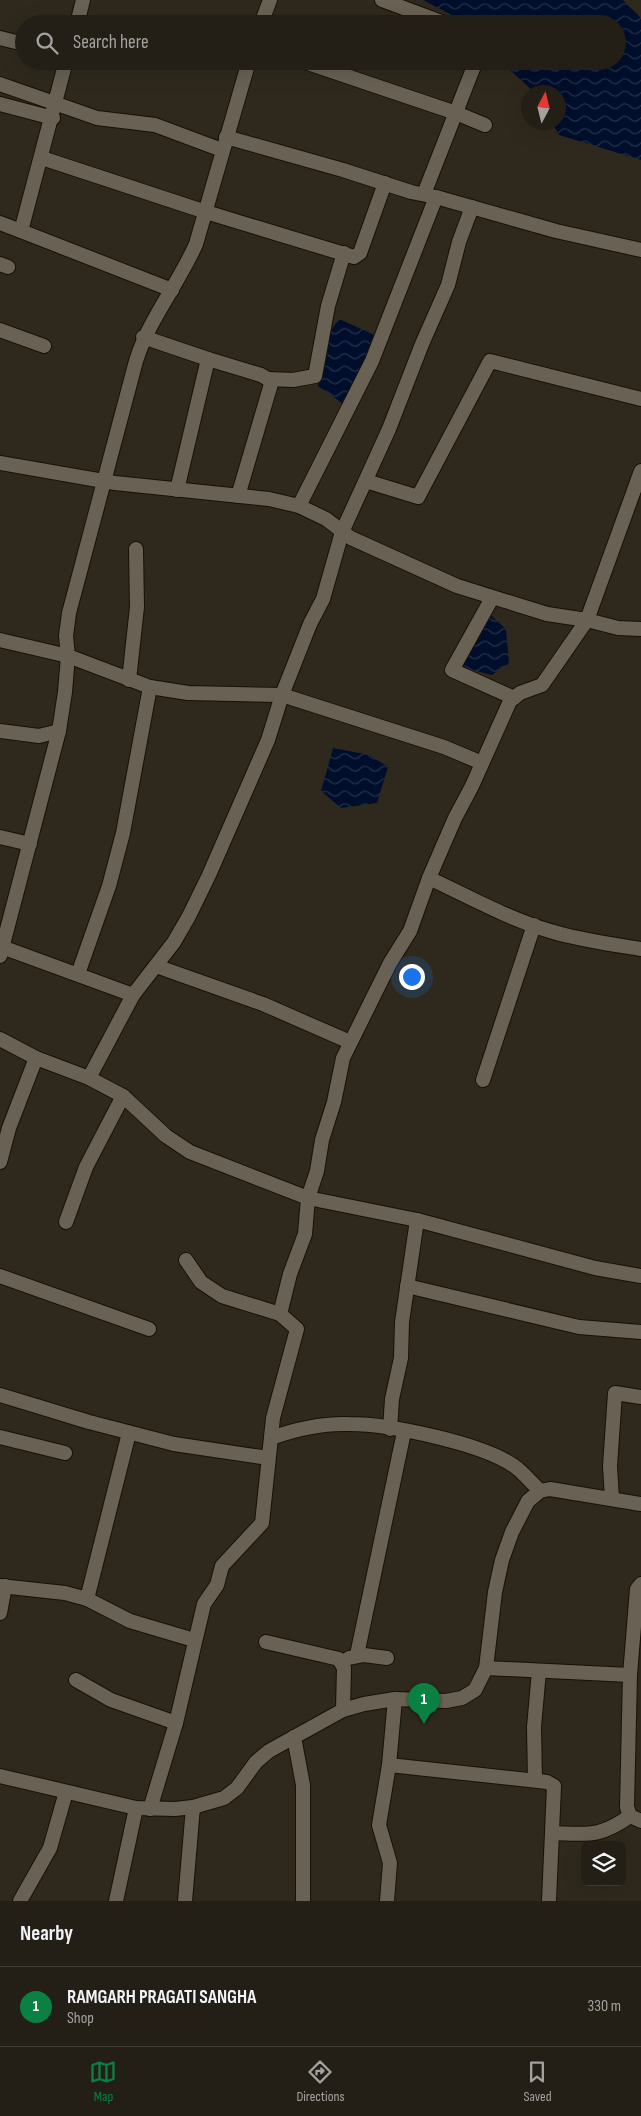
<!DOCTYPE html>
<style>
:root{--surface:#231f16;--page:#2b271f;--text:#f1f3f6;--muted:#a3a2a1;--line:#403d35;--accent:#0b8043}
body{margin:0;font-family:"Sofia Sans Condensed",sans-serif;background:var(--page);color:var(--text)}
.controls{position:absolute;right:15px;bottom:15px;display:grid;overflow:hidden;border-radius:8px;box-shadow:0 5px 20px #0002}
.controls button{width:45px;height:45px;display:grid;place-items:center;padding:0;border:0;border-bottom:1px solid var(--line);background:var(--surface);color:var(--text);font:25px sans-serif}
.compass{position:absolute;left:521px;top:85px;width:45px;height:45px;border-radius:50%;background:var(--surface);box-shadow:0 5px 20px #0002;rotate:7deg}
.you{position:absolute;left:411px;top:976px;width:18px;height:18px;margin:-12px;border:4px solid #fff;border-radius:50%;background:#1a73e8;box-shadow:0 0 0 8px #1a73e833}
.badge{display:grid;place-items:center;width:32px;height:32px;border-radius:50%;background:var(--accent);color:#fff;font-size:16px;font-weight:700}
.pin{position:absolute;translate:-50% -41px;filter:drop-shadow(0 1px 2px #0008)}
.pin::after{content:'';position:absolute;top:26px;width:18px;height:15px;background:inherit;clip-path:polygon(0 0,100% 0,50% 100%)}
.list{margin:0;padding:0;list-style:none}
h2{display:flex;justify-content:space-between;align-items:center;height:65px;margin:0;padding:0 20px;font-size:21px}
h2 small{font-size:16px;font-weight:400;color:var(--muted)}
.list li{display:grid;grid-template-columns:32px 1fr auto;gap:15px;align-items:center;box-sizing:border-box;height:80px;padding:0 20px;border-top:1px solid var(--line)}
.list b{display:block;font-size:19px;white-space:nowrap}
.list p{margin:0;font-size:16px;white-space:nowrap;color:var(--muted)}
.list em{font-size:16px;font-style:normal;color:var(--muted)}
.icon{flex:none;width:28px;height:28px;fill:none;stroke:currentColor;stroke-width:2;stroke-linecap:round;stroke-linejoin:round}
.map{position:relative;flex:none;width:641px;height:1901px;overflow:hidden}
.search{position:absolute;background:var(--surface);box-shadow:0 5px 20px #0002;left:15px;right:15px;top:15px;height:55px;display:flex;align-items:center;gap:12px;box-sizing:border-box;padding:0 18px;border-radius:28px;color:var(--muted);font-size:19px}
.sheet{height:145px;background:var(--surface)}
nav{display:flex;justify-content:space-around;align-items:center;box-sizing:border-box;height:70px;border-top:1px solid var(--line);background:var(--surface);font-size:14px;color:var(--muted)}
nav a{display:grid;justify-items:center;gap:2px}
nav .on{color:var(--accent)}
.map>svg:first-child{display:block}
.water{fill:url(#water-waves)}
.lines{fill:none;stroke-linecap:round;stroke-linejoin:round}
.minor-casing{stroke:#171107;stroke-width:16}
.minor{stroke:#686154;stroke-width:14}
</style>
<div class="map">
<svg width="641" height="1901" viewBox="0 0 641 1901">
<defs>
<pattern id="water-waves" width="16" height="10" patternUnits="userSpaceOnUse" patternTransform="scale(1.25)"><rect width="16" height="10" fill="#000e2c"/><path d="M0 5q4-4 8 0t8 0" fill="none" stroke="#25314a"/></pattern>
</defs>
<rect width="100%" height="100%" fill="#2f291d"/>
<g class="water">
<path d="M423 0H623L641 18V160L559 135 552 123 558 122V92H534L500 61H617V24H469Z"/>
<path d="M339 319 377 336 346 406 318 386 325 339Z"/>
<path d="M487 612 506 629 509 663 492 675 461 667Z"/>
<path d="M333 748 370 755 388 767 377 803 341 808 321 791Z"/>
</g>
<g class="lines">
<g class="minor-casing">
<g id="minor">
<path d="M382 0 447 24"/>
<path d="M77 24 83 0"/>
<path d="M261 24 270 0"/>
<path d="M0 38 24 44"/>
<path d="M66 61 21 231 172 290"/>
<path d="M302 61 456 113 485 125"/>
<path d="M0 84 97 118 155 125 222 150"/>
<path d="M0 104 53 118"/>
<path d="M226 137 343 170 411 192 436 197 556 231 641 250"/>
<path d="M42 158 206 212 354 257 360 253 385 183"/>
<path d="M424 194 476 61"/>
<path d="M0 223 21 231"/>
<path d="M0 264 8 267"/>
<path d="M0 330 44 346"/>
<path d="M143 337 208 359 177 490"/>
<path d="M208 359 261 375 268 379 271 384 238 496"/>
<path d="M268 379 293 380 315 376 328 306 344 253"/>
<path d="M0 463 115 483 269 499 299 506 326 519 351 538 457 586 547 614 587 620 641 471"/>
<path d="M366 481 418 497 490 361 641 399"/>
<path d="M299 506 372 361 436 197"/>
<path d="M492 598 452 670 514 698"/>
<path d="M641 629 618 628 587 620 542 685 520 693 510 701 472 786 455 818 429 878 410 931 390 963 343 1058 334 1102 322 1140 317 1171 308 1198 417 1220 595 1268 641 1276"/>
<path d="M0 640 68 656 150 687 188 693 282 695 444 747 482 763"/>
<path d="M129 680 137 607 136 549"/>
<path d="M0 731 39 736 59 731"/>
<path d="M0 837 30 844"/>
<path d="M429 878C469 897 507 918 550 931 579 940 610 944 641 949"/>
<path d="M2 947 133 995"/>
<path d="M0 956 59 731 65 692 68 656 66 636 69 613 136 361C149 319 178 285 196 244L249 61"/>
<path d="M156 966 263 1004 350 1042"/>
<path d="M78 974 109 886 123 833 150 687"/>
<path d="M0 1039 36 1058 9 1128 0 1162"/>
<path d="M36 1058 89 1078 123 1096 166 1136 190 1152 308 1198 305 1234 290 1274 280 1314 297 1329 273 1418 262 1523 222 1566 217 1585 204 1604 176 1723 150 1809"/>
<path d="M89 1078 133 995 174 942 189 916 209 875 268 740 282 695 310 624 323 599 342 532 389 429 422 344 448 285 459 242 472 207"/>
<path d="M483 1080 534 925"/>
<path d="M66 1222 86 1167 123 1096"/>
<path d="M186 1260 201 1282 222 1296 280 1314"/>
<path d="M0 1276 149 1329"/>
<path d="M407 1286 579 1327 641 1332"/>
<path d="M0 1395 89 1422 174 1444 268 1458"/>
<path d="M390 1429 392 1399 401 1358 402 1322 417 1220"/>
<path d="M0 1437 65 1453"/>
<path d="M271 1438C296 1429 322 1423 349 1424 389 1424 488 1444 518 1469 526 1476 533 1484 540 1491"/>
<path d="M612 1499 610 1466 615 1393 641 1397"/>
<path d="M0 1586 65 1593 87 1599 130 1621 194 1640"/>
<path d="M87 1599 129 1433"/>
<path d="M0 1613 5 1586"/>
<path d="M266 1642 339 1659 344 1668 343 1710"/>
<path d="M357 1655 404 1432"/>
<path d="M349 1658 364 1655 387 1658"/>
<path d="M486 1668 630 1675 627 1807 630 1816 641 1821"/>
<path d="M630 1675 637 1589 641 1584"/>
<path d="M76 1680 111 1700 176 1723"/>
<path d="M395 1699 389 1765 547 1782 554 1786 549 1901"/>
<path d="M294 1737 303 1785V1901"/>
<path d="M0 1776 136 1808 175 1809 193 1807 224 1798 237 1788 256 1762 269 1751 343 1710 364 1704 395 1699 446 1701 462 1698 475 1690 486 1668 495 1592 502 1560 512 1532 528 1501 540 1491 550 1489 641 1504"/>
<path d="M535 1780 534 1727 539 1671"/>
<path d="M552 1833C588 1834 599 1838 630 1816"/>
<path d="M20 1901 50 1848 66 1792"/>
<path d="M116 1901 136 1808"/>
<path d="M185 1901 193 1807"/>
<path d="M387 1901 390 1863 379 1825 389 1765"/>
</g>
</g>
<use href="#minor" class="minor"/>
</g>
</svg>
<div class="controls">
<button><svg class="icon" aria-label="layers" viewBox="0 0 24 24"><path d="M12 4l9 5-9 5-9-5zM3 14l9 5 9-5"/></svg></button>
</div>
<svg class="compass" viewBox="-18 -18 36 36"><path d="M0-13l5 13h-10z" fill="#e53935"/><path d="M0 13l5-13h-10z" fill="#a3a2a1"/></svg>
<div class="you"></div>
<div class="pin badge" style="left:424px;top:1724px">1</div>
<div class="search"><svg class="icon" aria-label="search" viewBox="0 0 24 24"><circle cx="10" cy="10" r="6"/><path d="M15 15l6 6"/></svg>Search here</div>
</div>
<section class="sheet">
<h2>Nearby<small></small></h2>
<ul class="list">
<li><span class="badge">1</span><div><b>RAMGARH PRAGATI SANGHA</b><p>Shop</p></div><em>330 m</em></li>
</ul>
</section>
<nav>
<a class="on"><svg class="icon" aria-label="map" viewBox="0 0 24 24"><path d="M3 6l6-2 6 2 6-2v14l-6 2-6-2-6 2zM9 4v14M15 6v14"/></svg>Map</a>
<a><svg class="icon" aria-label="directions" viewBox="0 0 24 24"><path d="M12 3l9 9-9 9-9-9zM9 14v-3h6M13 9l2 2-2 2"/></svg>Directions</a>
<a><svg class="icon" aria-label="saved" viewBox="0 0 24 24"><path d="M7 4h10v16l-5-4-5 4z"/></svg>Saved</a>
</nav>
